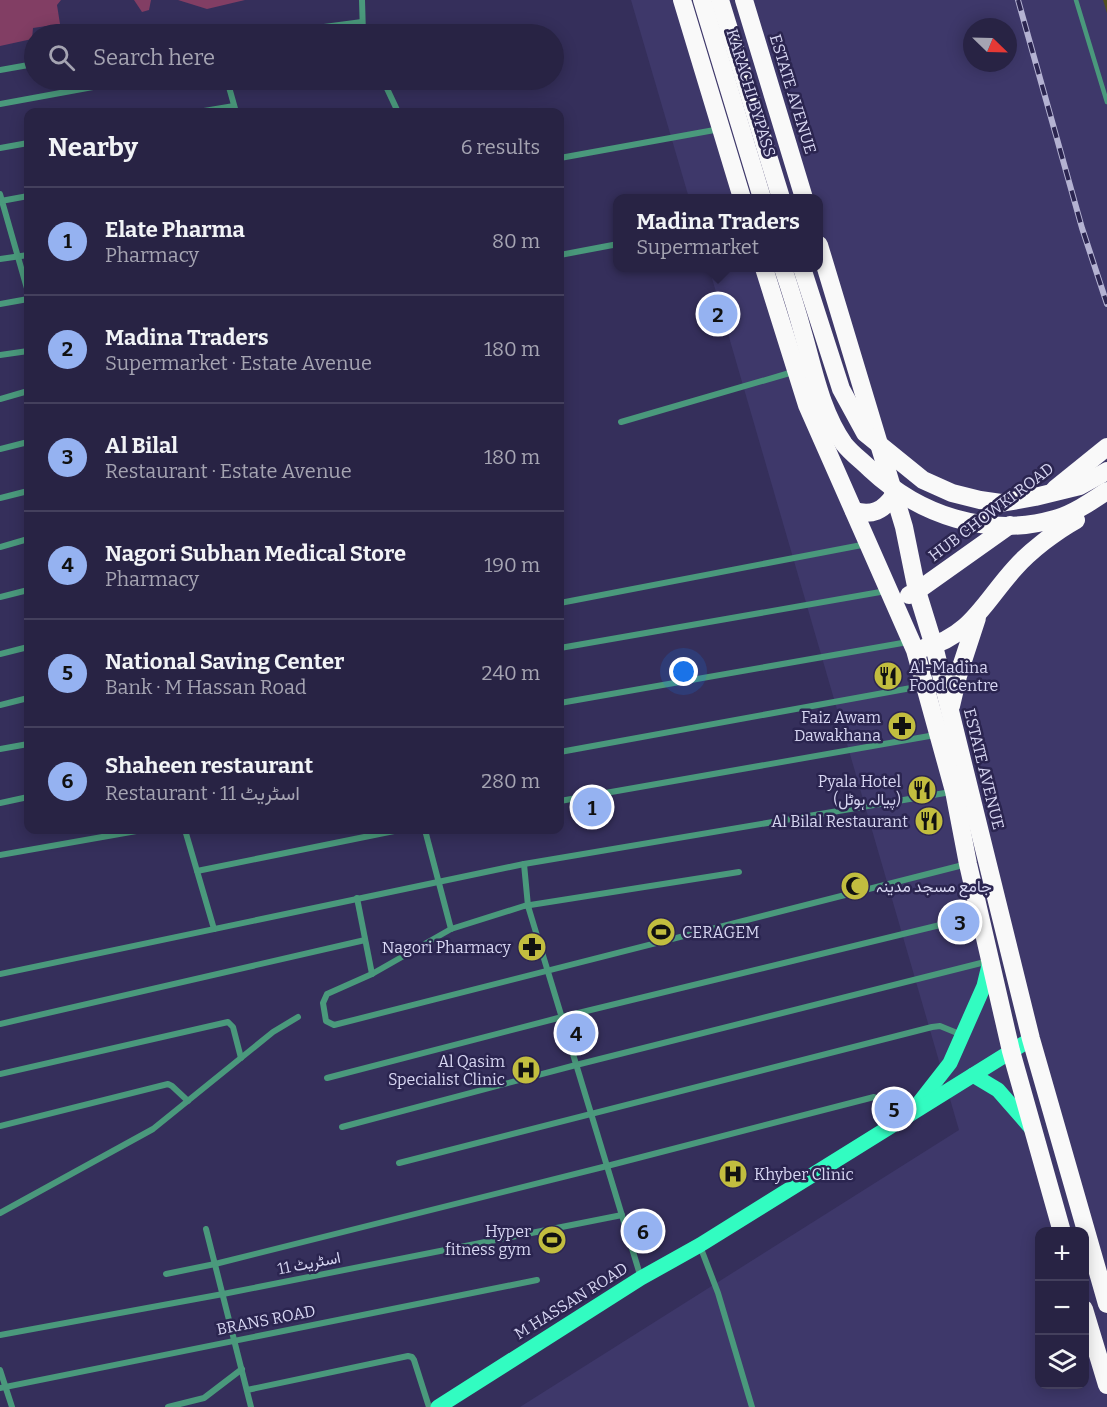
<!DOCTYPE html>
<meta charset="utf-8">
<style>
:root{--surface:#282344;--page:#342f4f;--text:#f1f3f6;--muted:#a5a4b2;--line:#44405d;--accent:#95b2f1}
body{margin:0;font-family:Bitter,Vazirmatn,serif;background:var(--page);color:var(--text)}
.controls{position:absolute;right:18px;bottom:18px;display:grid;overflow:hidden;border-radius:12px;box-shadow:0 3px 15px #0003}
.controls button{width:54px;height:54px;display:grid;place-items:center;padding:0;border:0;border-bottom:2px solid var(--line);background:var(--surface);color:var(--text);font:30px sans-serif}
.compass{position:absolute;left:963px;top:18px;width:54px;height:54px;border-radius:50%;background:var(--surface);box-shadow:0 3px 15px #0003;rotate:113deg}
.you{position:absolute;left:684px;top:672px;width:21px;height:21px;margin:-15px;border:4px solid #fff;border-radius:50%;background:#1a73e8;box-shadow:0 0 0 9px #1a73e833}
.badge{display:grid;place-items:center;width:39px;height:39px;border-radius:50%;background:var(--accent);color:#111;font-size:20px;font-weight:700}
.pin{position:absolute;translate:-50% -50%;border:3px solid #fff;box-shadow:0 2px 6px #0006}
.popup{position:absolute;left:613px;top:194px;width:210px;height:78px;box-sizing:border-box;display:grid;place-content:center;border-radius:12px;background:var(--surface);filter:drop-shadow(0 2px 4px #0005);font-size:20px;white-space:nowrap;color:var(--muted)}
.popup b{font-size:22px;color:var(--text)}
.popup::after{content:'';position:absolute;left:50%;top:100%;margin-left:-12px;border:12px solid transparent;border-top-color:var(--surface)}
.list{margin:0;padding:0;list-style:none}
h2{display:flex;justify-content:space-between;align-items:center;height:78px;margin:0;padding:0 24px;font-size:26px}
h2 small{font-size:20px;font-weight:400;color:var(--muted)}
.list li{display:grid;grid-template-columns:39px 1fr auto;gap:18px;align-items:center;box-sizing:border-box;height:108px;padding:0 24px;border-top:2px solid var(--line)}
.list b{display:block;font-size:22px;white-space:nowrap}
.list p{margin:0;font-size:20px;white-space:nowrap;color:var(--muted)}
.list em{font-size:20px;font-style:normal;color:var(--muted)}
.icon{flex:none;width:33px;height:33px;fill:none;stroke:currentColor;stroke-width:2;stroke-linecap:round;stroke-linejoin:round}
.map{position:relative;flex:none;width:1107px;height:1407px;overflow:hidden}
.search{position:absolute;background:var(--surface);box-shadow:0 3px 15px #0003;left:24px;top:24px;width:540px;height:66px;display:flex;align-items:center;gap:15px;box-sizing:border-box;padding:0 21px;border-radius:33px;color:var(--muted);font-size:22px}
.panel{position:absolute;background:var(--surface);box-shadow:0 3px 15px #0003;left:24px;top:108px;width:540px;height:726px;border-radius:12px}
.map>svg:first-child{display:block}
.built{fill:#3e386a;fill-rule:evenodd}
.green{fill:#823e64}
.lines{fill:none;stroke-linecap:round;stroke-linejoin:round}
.lane{stroke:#4a997c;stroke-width:4.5}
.street{stroke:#4a997c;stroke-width:6}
.primary{stroke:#32fcc1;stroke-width:15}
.highway{stroke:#f9f9f9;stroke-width:18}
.rail-casing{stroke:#b4b2d2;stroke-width:6}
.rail{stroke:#2b2550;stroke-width:4;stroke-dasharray:11;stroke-linecap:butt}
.wall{fill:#504e20}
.labels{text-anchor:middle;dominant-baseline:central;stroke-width:5;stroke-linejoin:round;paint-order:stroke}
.street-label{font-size:16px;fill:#d7d6f2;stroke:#2b2550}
.poi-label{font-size:16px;fill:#d7d6f2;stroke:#2b2550;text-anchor:end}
</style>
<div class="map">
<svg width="1107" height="1407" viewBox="0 0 1107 1407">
<rect width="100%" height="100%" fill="#352f5b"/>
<path class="built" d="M631 0H1107V1407H520L959 1130 709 268H819V198H689ZM972 27H1008V63H972ZM1040 1232H1084V1384H1040Z"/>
<g class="green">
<path d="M0 0H61L57 5 60 24 33 28 32 39 0 46Z"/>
<path d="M134 0H151L149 10 142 12Z"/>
<path d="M178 0H245L207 9Z"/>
</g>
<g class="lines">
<path class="lane" d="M1076 0 1107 102"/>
<g class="street">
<path d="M362 0 363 34"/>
<path d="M271 34 362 22"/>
<path d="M0 70 34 64"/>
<path d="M227 80 236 112"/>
<path d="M383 80 398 112"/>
<path d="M0 104 131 80"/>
<path d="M198 112 234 106"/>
<path d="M0 148 28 143"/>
<path d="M560 158 720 129"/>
<path d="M0 194 28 292"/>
<path d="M1 201 28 196"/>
<path d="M560 255 618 244"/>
<path d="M0 259 28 255"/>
<path d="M0 304 28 299"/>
<path d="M0 355 28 351"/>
<path d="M0 399 28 391"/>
<path d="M621 422 793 372"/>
<path d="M0 449 28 442"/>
<path d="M0 498 28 491"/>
<path d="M0 547 28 539"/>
<path d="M0 597 28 590"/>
<path d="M560 603 867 544"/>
<path d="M560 648 886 591"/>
<path d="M0 654 28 647"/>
<path d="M560 703 908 642"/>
<path d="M0 705 28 698"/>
<path d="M0 749 28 744"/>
<path d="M560 752 922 686"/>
<path d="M560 801 935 735"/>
<path d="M0 803 28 797"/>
<path d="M185 830 214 929"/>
<path d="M425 830 451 929"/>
<path d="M0 855 142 830"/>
<path d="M524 864 528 906 641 1278"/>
<path d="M197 871 399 830"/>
<path d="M739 872 524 906 451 929 372 974 327 994 323 1003 326 1021 334 1025 967 864"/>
<path d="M357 898 372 974"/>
<path d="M0 974 524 864 951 792"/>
<path d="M0 1024 365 940"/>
<path d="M0 1074 228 1022 233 1027 241 1058"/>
<path d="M327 1078 562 1017 977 916"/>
<path d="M0 1126 168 1084 172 1086 188 1101"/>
<path d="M342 1127 576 1065 989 961"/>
<path d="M399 1163 932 1027 940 1026 962 1035"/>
<path d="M0 1213 153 1129 273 1032 298 1017"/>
<path d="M206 1229 251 1407"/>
<path d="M700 1246 718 1293 752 1407"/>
<path d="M166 1274 215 1264 607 1166 874 1097 878 1100 888 1127"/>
<path d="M0 1335 223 1294 622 1215"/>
<path d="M0 1370 12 1407"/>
<path d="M0 1388 537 1280"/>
<path d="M247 1390 408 1356 412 1357 414 1360 429 1407"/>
<path d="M168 1407 204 1398 242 1369"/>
</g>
<g class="primary">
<path d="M973 1075 998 1090 1032 1129"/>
<path d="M918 1104 950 1063 984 986 990 961"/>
<path d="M438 1407 641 1278 700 1245 1031 1039"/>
</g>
<g class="highway">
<path d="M682 0 742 198"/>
<path d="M702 0 762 198"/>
<path d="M720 0 781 198"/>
<path d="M744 0 804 198"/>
<path d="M819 245 904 527 917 591 934 646 1031 1039 1107 1304"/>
<path d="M764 268 807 405 915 650 954 791 968 864 1011 1051 1062 1232"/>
<path d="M783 268C790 289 797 311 803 333 814 371 821 411 844 444 851 453 862 461 870 469 920 516 988 538 1055 519 1073 514 1092 501 1107 491"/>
<path d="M802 268 841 389 865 433 923 480 952 493 980 500 1001 503 1035 497 1080 486 1107 471"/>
<path d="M1055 489 1107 447"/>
<path d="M854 511C872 516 883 511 894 495"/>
<path d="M909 595 917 591 1010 525"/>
<path d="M924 648C971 636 984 602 1015 568 1030 551 1056 531 1076 520"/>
<path d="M951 706 958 676 977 618"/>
<path d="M1084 1309 1107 1385"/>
</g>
<g class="rail-casing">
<path id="rail" d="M1018 0 1082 228 1107 304"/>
</g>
<use href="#rail" class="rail"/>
</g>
<path class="wall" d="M1103 0H1107V13Z"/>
<defs>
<g id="restaurant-disc" transform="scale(1.5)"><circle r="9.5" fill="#c2bd3f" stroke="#2b2550"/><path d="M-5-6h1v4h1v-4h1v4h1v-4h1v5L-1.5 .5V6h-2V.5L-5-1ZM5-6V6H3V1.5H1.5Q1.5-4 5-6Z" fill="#111"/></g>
<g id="pharmacy-disc" transform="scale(1.5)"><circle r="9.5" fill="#c2bd3f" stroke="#2b2550"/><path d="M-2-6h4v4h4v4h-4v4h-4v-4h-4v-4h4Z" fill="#111"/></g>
<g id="mosque-disc" transform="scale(1.5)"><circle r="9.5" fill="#c2bd3f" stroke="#2b2550"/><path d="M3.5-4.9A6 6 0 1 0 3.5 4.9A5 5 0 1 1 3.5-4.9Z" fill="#111"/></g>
<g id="stadium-disc" transform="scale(1.5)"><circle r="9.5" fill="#c2bd3f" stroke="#2b2550"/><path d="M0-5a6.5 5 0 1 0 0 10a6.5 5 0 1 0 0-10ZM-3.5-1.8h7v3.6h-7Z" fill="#111"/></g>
<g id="hospital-disc" transform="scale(1.5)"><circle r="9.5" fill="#c2bd3f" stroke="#2b2550"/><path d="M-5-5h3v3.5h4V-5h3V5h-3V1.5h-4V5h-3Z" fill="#111"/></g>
</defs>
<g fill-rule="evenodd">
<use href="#restaurant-disc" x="888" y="676"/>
<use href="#pharmacy-disc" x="902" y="726"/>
<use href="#restaurant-disc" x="922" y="790"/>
<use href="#restaurant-disc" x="929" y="821"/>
<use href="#mosque-disc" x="855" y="886"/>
<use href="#stadium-disc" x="661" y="932"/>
<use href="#pharmacy-disc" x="532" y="947"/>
<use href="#hospital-disc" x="526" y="1070"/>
<use href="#hospital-disc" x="733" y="1174"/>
<use href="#stadium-disc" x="552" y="1240"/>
</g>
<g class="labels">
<g class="street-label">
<text transform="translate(751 93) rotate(73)">KARACHI BYPASS</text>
<text transform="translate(793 94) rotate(73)">ESTATE AVENUE</text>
<text transform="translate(991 512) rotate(-37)">HUB CHOWKI ROAD</text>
<text transform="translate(984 769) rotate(76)">ESTATE AVENUE</text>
<text transform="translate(309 1263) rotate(-11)">اسٹریٹ 11</text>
<text transform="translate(571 1301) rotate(-32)">M HASSAN ROAD</text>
<text transform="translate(266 1320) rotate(-11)">BRANS ROAD</text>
</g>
<g class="poi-label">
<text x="909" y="667" text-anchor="start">Al-Madina<tspan x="909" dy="18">Food Centre</tspan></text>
<text x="881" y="717">Faiz Awam<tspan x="881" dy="18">Dawakhana</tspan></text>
<text x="901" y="781">Pyala Hotel<tspan x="901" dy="18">(پیالہ ہوٹل)</tspan></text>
<text x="908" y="821">Al Bilal Restaurant</text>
<text x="876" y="886" text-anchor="start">جامع مسجد مدینہ</text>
<text x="682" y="932" text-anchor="start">CERAGEM</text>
<text x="511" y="947">Nagori Pharmacy</text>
<text x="505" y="1061">Al Qasim<tspan x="505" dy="18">Specialist Clinic</tspan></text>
<text x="754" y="1174" text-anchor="start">Khyber Clinic</text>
<text x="531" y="1231">Hyper<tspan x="531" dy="18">fitness gym</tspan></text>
</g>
</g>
</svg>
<div class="controls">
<button>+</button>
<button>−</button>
<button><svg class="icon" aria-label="layers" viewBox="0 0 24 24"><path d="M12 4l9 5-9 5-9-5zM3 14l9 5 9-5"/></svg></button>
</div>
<svg class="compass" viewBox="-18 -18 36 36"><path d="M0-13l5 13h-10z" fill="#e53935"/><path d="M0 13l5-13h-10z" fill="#a5a4b2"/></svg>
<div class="you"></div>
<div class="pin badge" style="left:592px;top:807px">1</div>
<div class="pin badge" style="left:718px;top:314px">2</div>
<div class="popup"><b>Madina Traders</b>Supermarket</div>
<div class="pin badge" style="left:960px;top:922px">3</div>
<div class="pin badge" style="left:576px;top:1033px">4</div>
<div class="pin badge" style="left:894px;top:1109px">5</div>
<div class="pin badge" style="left:643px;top:1231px">6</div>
<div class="search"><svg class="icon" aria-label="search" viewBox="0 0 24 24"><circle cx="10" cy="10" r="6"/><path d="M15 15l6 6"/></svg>Search here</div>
<section class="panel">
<h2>Nearby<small>6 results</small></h2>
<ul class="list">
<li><span class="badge">1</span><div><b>Elate Pharma</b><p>Pharmacy</p></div><em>80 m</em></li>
<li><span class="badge">2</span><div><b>Madina Traders</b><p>Supermarket · Estate Avenue</p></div><em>180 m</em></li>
<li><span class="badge">3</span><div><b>Al Bilal</b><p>Restaurant · Estate Avenue</p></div><em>180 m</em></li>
<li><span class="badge">4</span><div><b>Nagori Subhan Medical Store</b><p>Pharmacy</p></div><em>190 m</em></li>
<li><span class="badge">5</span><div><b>National Saving Center</b><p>Bank · M Hassan Road</p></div><em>240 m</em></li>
<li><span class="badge">6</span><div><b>Shaheen restaurant</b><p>Restaurant · اسٹریٹ 11</p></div><em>280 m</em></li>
</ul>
</section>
</div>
